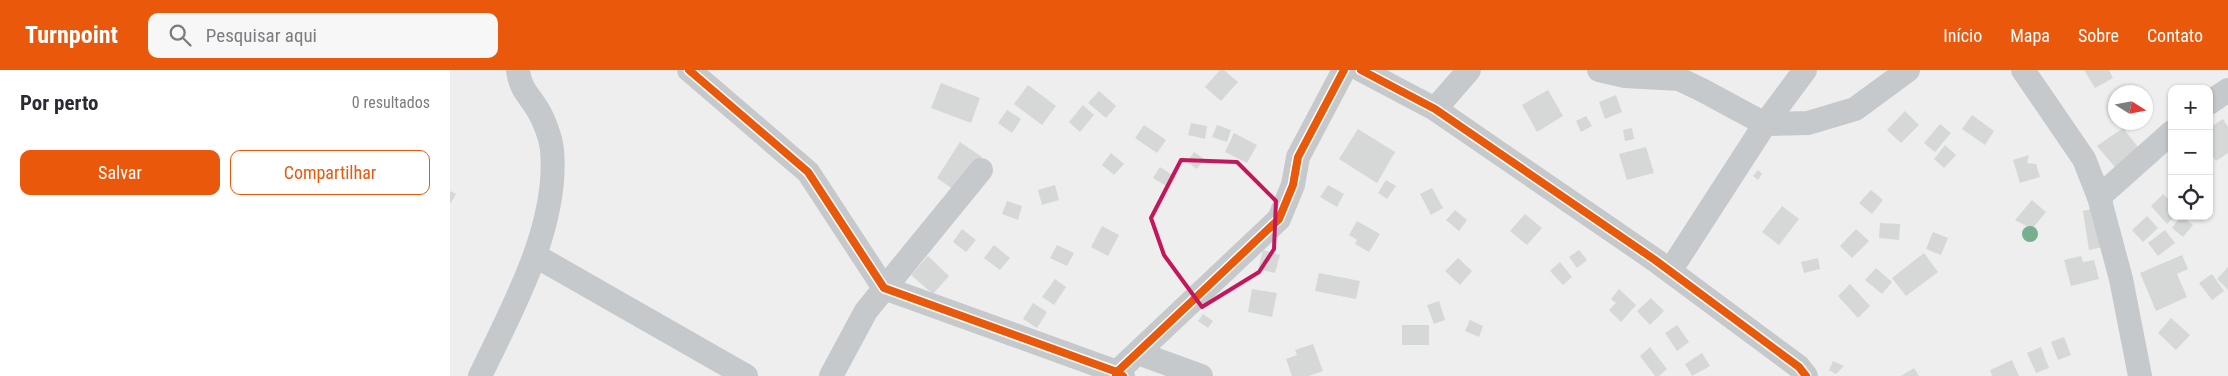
<!DOCTYPE html>
<html lang="pt">
<meta charset="utf-8">
<style>
:root{--surface:#fff;--page:#f7f7f7;--text:#2b2b33;--muted:#7c7c81;--line:#e1e1e2;--accent:#ea580c}
body{margin:0;font-family:"Roboto Condensed",sans-serif;background:var(--page);color:var(--text)}
.controls{position:absolute;right:15px;top:15px;display:grid;overflow:hidden;border-radius:10px;box-shadow:0 1px 4px #0004}
.controls button{width:45px;height:45px;display:grid;place-items:center;padding:0;border:0;border-bottom:1px solid var(--line);background:var(--surface);color:var(--text);font:25px sans-serif}
.compass{position:absolute;left:1658px;top:15px;width:45px;height:45px;border-radius:50%;background:var(--surface);box-shadow:0 1px 4px #0004;rotate:101deg}
.list{margin:0;padding:0;list-style:none}
h2{display:flex;justify-content:space-between;align-items:center;height:65px;margin:0;padding:0 20px;font-size:21px}
h2 small{font-size:16px;font-weight:400;color:var(--muted)}
.actions{display:flex;gap:10px;padding:15px 20px}
.actions a{flex:1;padding:11px 0;border:1px solid var(--accent);border-radius:10px;text-align:center;font-size:18px;color:var(--accent)}
.actions .main{background:var(--accent);color:#fff}
.icon{flex:none;width:28px;height:28px;fill:none;stroke:currentColor;stroke-width:2;stroke-linecap:round;stroke-linejoin:round}
.map{position:relative;flex:none;width:1778px;height:306px;overflow:hidden}
header{display:flex;align-items:center;gap:30px;box-sizing:border-box;height:70px;padding:0 25px;background:var(--accent);color:#fff}
header strong{font-size:24px}
nav{display:flex;gap:28px;margin-inline-start:auto;font-size:18px}
.search{width:350px;height:45px;background:var(--page);display:flex;align-items:center;gap:12px;box-sizing:border-box;padding:0 18px;border-radius:10px;color:var(--muted);font-size:19px}
main{display:flex}
aside{flex:1;background:var(--surface)}
.map>svg:first-child{display:block}
.building{fill:#d6d7d7}
.lines{fill:none;stroke-linecap:round;stroke-linejoin:round}
.street{stroke:#c5c9cb;stroke-width:24}
.cycleway-casing{stroke:#fff;stroke-width:11}
.cycleway{stroke:#e8590c;stroke-width:8}
.tree{fill:#78af8e}
.marked{fill:none;stroke:#c2185b;stroke-width:4;stroke-linejoin:round}
</style>
<header>
<strong>Turnpoint</strong>
<div class="search"><svg class="icon" aria-label="search" viewBox="0 0 24 24"><circle cx="10" cy="10" r="6"/><path d="M15 15l6 6"/></svg>Pesquisar aqui</div>
<nav><a>Início</a><a>Mapa</a><a>Sobre</a><a>Contato</a></nav>
</header>
<main>
<aside>
<h2>Por perto<small>0 resultados</small></h2>
<ul class="list">
</ul>
<div class="actions"><a class="main">Salvar</a><a>Compartilhar</a></div>
</aside>
<div class="map">
<svg width="1778" height="306" viewBox="0 0 1778 306">
<rect width="100%" height="100%" fill="#efeeee"/>
<g class="building">
<path d="M770 0H774L788 12 771 31 755 17Z"/>
<path d="M1634 0H1659L1663 8 1645 18Z"/>
<path d="M491 13 530 28 521 53 481 38Z"/>
<path d="M578 15 606 36 592 55 564 34Z"/>
<path d="M1098 20 1113 46 1087 62 1072 35Z"/>
<path d="M649 21 666 36 656 48 638 33Z"/>
<path d="M1166 25 1172 42 1155 49 1149 32Z"/>
<path d="M633 35 644 45 630 62 619 52Z"/>
<path d="M557 40 571 49 562 63 548 53Z"/>
<path d="M1455 41 1469 55 1451 73 1437 60Z"/>
<path d="M1522 45 1544 61 1535 75 1512 59Z"/>
<path d="M1136 46 1142 56 1131 62 1126 51Z"/>
<path d="M1773 49 1778 57V83L1766 91 1759 82V58Z"/>
<path d="M741 53 757 56 755 69 738 65Z"/>
<path d="M1490 54 1501 63 1485 82 1474 73Z"/>
<path d="M694 55 716 70 707 83 685 68Z"/>
<path d="M767 55 781 60 777 72 762 67Z"/>
<path d="M1182 58 1184 69 1175 71 1173 60Z"/>
<path d="M1673 58 1691 81 1670 103 1647 76Z"/>
<path d="M908 59 945 82 927 113 889 89Z"/>
<path d="M784 63 807 75 797 93 775 82Z"/>
<path d="M510 72 532 87 507 122 487 108Z"/>
<path d="M1495 75 1506 85 1494 98 1484 89Z"/>
<path d="M1196 77 1204 103 1177 110 1169 84Z"/>
<path d="M744 82 754 89 747 99 737 92Z"/>
<path d="M661 83 674 94 664 105 652 95Z"/>
<path d="M1579 85 1577 93 1586 94 1590 107 1570 113 1563 90Z"/>
<path d="M710 97 725 107 718 117 703 108Z"/>
<path d="M1308 100 1312 104 1308 110 1303 106Z"/>
<path d="M936 110 946 116 937 129 928 123Z"/>
<path d="M605 115 609 130 592 135 588 120Z"/>
<path d="M878 115 894 124 887 137 870 127Z"/>
<path d="M982 118 993 138 981 145 970 124Z"/>
<path d="M1421 120 1433 130 1422 144 1409 133Z"/>
<path d="M0 121 6 124 0 134Z"/>
<path d="M1713 124 1722 132V146H1725L1717 154 1701 136Z"/>
<path d="M1582 130 1596 142 1582 159 1565 150Z"/>
<path d="M557 131 572 136 568 150 552 144Z"/>
<path d="M1332 136 1349 149 1329 175 1312 162Z"/>
<path d="M1647 138 1653 177 1639 180 1633 141Z"/>
<path d="M1005 140 1017 150 1009 161 996 150Z"/>
<path d="M1075 144 1092 158 1077 175 1060 161Z"/>
<path d="M1697 146 1708 158 1693 172 1682 160Z"/>
<path d="M1731 146 1743 155 1733 167 1722 158Z"/>
<path d="M907 151 930 164 919 182 905 174 907 170 899 165Z"/>
<path d="M1430 153 1450 154 1449 170 1429 168Z"/>
<path d="M652 156 669 165 658 186 641 177Z"/>
<path d="M512 159 526 170 516 182 503 172Z"/>
<path d="M1406 159 1419 171 1402 188 1390 176Z"/>
<path d="M1715 160 1725 173 1708 186 1698 173Z"/>
<path d="M1483 162 1498 168 1491 185 1476 179Z"/>
<path d="M544 175 560 188 550 200 534 188Z"/>
<path d="M607 175 624 183 617 196 600 188Z"/>
<path d="M813 180 830 185 825 203 808 199Z"/>
<path d="M1129 180 1137 190 1127 198 1119 187Z"/>
<path d="M1474 183 1488 202 1456 226 1442 208Z"/>
<path d="M1732 185 1738 199 1727 204 1737 227 1706 241 1690 203Z"/>
<path d="M478 186 499 206 483 224 461 205Z"/>
<path d="M1631 186 1633 192 1644 190 1649 209 1621 216 1614 190Z"/>
<path d="M1008 188 1022 201 1010 215 995 201Z"/>
<path d="M1368 188 1370 199 1354 203 1351 192Z"/>
<path d="M1110 192 1122 207 1113 215 1100 201Z"/>
<path d="M1778 197V220L1767 209Z"/>
<path d="M1426 198 1442 212 1432 224 1415 210Z"/>
<path d="M869 203 910 211 906 229 865 221Z"/>
<path d="M1762 204 1774 221 1762 230 1749 213Z"/>
<path d="M605 209 616 217 604 235 592 227Z"/>
<path d="M1400 214 1420 236 1408 248 1388 226Z"/>
<path d="M802 219 827 223 822 247 798 242Z"/>
<path d="M1169 219 1186 235 1171 252 1159 240 1166 233 1161 229Z"/>
<path d="M1201 228 1214 241 1200 255 1187 241Z"/>
<path d="M989 231 995 250 984 254 977 235Z"/>
<path d="M583 233 597 242 587 258 573 249Z"/>
<path d="M753 244 763 251 758 258 748 251Z"/>
<path d="M1721 248 1740 265 1726 280 1708 263Z"/>
<path d="M1020 250 1033 256 1029 267 1015 261Z"/>
<rect x="952" y="255" width="27" height="20"/>
<path d="M1227 255 1239 272 1227 281 1215 263Z"/>
<path d="M1614 267 1621 285 1608 290 1601 272Z"/>
<path d="M863 274 873 301 859 306H842L836 289 847 285 845 280Z"/>
<path d="M1200 277 1217 299 1209 306H1205L1190 286Z"/>
<path d="M1591 277 1599 298 1586 303 1577 283Z"/>
<path d="M1252 283 1260 296 1242 306 1235 294Z"/>
<path d="M1562 290 1569 306H1542L1540 300Z"/>
<path d="M1383 291 1394 296 1386 304 1379 300Z"/>
<path d="M1464 298 1469 306H1451Z"/>
</g>
<g class="lines">
<g class="street">
<path d="M239 0 358 102 434 218 667 302 673 306"/>
<path d="M911 0 985 39 1205 190 1349 297 1356 306"/>
<path d="M1149 0 1175 6 1229 9 1252 20 1315 54 1358 53 1405 39 1458 0"/>
<path d="M1573 0 1634 89 1649 127 1671 209 1690 306"/>
<path d="M1759 33 1778 20"/>
<path d="M985 39 1019 0"/>
<path d="M1649 127 1722 62"/>
<path d="M86 186 296 306"/>
<path d="M1220 201 1315 54 1355 0"/>
<path d="M688 283 751 306"/>
<path d="M30 306C62 239 109 156 102 80 101 68 94 50 88 40 79 25 70 19 68 0"/>
<path d="M381 306 416 241 531 100"/>
<path d="M666 306 667 302 829 149 843 115 848 87 894 0"/>
</g>
<g class="cycleway-casing">
<g id="cycleway">
<path d="M239 0 358 102 434 218 667 302 673 306"/>
<path d="M911 0 985 39 1205 190 1349 297 1356 306"/>
<path d="M666 306 667 302 829 149 843 115 848 87 894 0"/>
</g>
</g>
<use href="#cycleway" class="cycleway"/>
</g>
<circle class="tree" cx="1580" cy="164" r="8"/>
<path class="marked" d="M731 90 787 92 826 131 824 179 809 202 752 237 714 185 701 148Z"/>
</svg>
<div class="controls">
<button>+</button>
<button>−</button>
<button><svg class="icon" aria-label="locate" viewBox="0 0 24 24"><circle cx="12" cy="12" r="6"/><path d="M12 2v4M12 18v4M2 12h4M18 12h4"/></svg></button>
</div>
<svg class="compass" viewBox="-18 -18 36 36"><path d="M0-13l5 13h-10z" fill="#e53935"/><path d="M0 13l5-13h-10z" fill="#7c7c81"/></svg>
</div>
</main>
